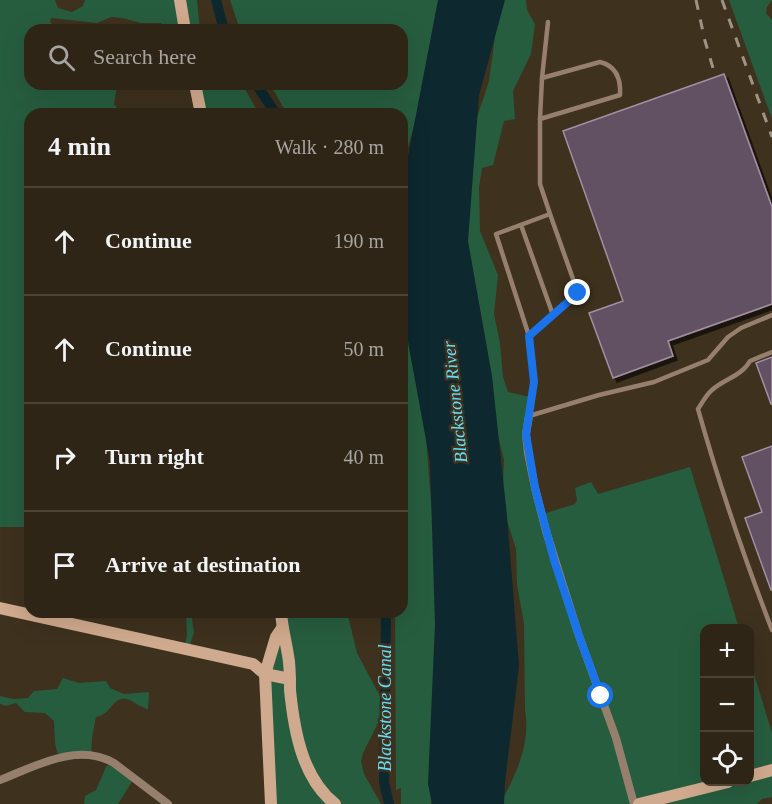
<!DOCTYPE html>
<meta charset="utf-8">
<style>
:root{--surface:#2e2516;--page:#362d1f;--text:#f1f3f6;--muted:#a7a5a1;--line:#494235}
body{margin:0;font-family:"Times New Roman",serif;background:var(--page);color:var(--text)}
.controls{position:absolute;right:18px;bottom:18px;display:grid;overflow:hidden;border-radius:12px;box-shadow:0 6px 24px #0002}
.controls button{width:54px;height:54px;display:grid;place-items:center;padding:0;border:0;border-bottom:2px solid var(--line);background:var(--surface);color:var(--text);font:30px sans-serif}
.stop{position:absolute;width:18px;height:18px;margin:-14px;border:4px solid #1a73e8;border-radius:50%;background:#fff}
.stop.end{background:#1a73e8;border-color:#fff;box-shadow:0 2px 6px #0008}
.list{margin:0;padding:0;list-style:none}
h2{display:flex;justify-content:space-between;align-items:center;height:78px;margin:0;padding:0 24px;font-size:26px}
h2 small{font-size:20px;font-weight:400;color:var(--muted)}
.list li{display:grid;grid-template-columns:39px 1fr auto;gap:18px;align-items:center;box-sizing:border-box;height:108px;padding:0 24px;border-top:2px solid var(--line)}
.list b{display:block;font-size:22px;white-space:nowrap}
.list em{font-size:20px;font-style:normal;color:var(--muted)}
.icon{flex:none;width:33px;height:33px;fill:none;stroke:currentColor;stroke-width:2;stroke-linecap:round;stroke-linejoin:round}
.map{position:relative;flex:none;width:772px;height:804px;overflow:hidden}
.search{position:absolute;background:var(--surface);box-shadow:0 6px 24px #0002;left:24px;top:24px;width:384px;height:66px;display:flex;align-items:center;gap:15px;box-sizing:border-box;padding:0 21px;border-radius:18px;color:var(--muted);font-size:22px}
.panel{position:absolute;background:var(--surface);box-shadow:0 6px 24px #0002;left:24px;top:108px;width:384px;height:510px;border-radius:18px}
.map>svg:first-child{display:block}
.green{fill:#275d3f}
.water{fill:#0d282e}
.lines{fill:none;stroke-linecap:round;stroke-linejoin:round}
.canal{stroke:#0d282e;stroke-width:10}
.building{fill:#625162;stroke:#a28fa2;stroke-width:1.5;filter:url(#shadow)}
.lane{stroke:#977f6e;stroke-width:4.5}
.street{stroke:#977f6e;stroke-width:8}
.secondary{stroke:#d0aa8e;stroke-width:12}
.rail{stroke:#9e9486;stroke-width:3;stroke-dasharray:10 10;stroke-linecap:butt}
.route{stroke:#1a73e8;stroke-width:8}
.labels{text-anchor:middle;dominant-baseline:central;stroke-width:5;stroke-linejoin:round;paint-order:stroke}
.water-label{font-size:18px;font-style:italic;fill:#62e0fb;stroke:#3e311e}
</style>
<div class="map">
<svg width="772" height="804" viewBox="0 0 772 804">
<defs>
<filter id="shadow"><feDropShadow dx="4" dy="4" stdDeviation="0" flood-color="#0009"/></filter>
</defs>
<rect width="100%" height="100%" fill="#3e311e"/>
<g class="green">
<path d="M0 0H55L58 8 72 12 83 6 85 0H197L200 30H162L161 23H141L122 18 111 17 97 23 51 18 50 22 57 30H30V84H119L117 86 114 104 119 111 125 114H30V527H0Z"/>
<path d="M230 0H444L428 75 405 158 402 166V114H287L270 84H402V30H240Z"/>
<path d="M500 0H526L527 10 535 24 531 54 513 91 515 119 504 121 493 165 482 168 479 187 480 231 498 275 494 314 500 343 503 377 508 392 530 397 526 414 528 452 543 514 575 504 577 500 575 488 591 482 598 494 690 467 739 628H704V782H750V661L772 733V797L762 799 757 804H500C516 775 531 743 525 710L524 623 517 585 516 549 502 505 504 460 492 412 465 294 472 133 489 81Z"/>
<path d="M729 0H772L767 7 766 13 772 20V119Z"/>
<path d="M195 84H241L245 89 259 114H201Z"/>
<path d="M402 289 425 404 427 451 442 639 431 804H401V788L396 790 395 612H402Z"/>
<path d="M186 612H194L192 620 194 632 188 651 184 649 187 636Z"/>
<path d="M283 612H347L357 653 383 702 378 723 363 753 361 761 364 774 381 804H273L270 672Z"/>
<path d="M63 678 79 683 106 681 110 688 124 694 149 692 148 709C140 707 136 703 130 700 116 695 113 707 105 713 103 715 99 716 96 717L92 737 91 759H75L60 762 55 743 54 721 45 713 25 712 16 703 6 706 0 704V696L14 699 28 698 34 691 57 689Z"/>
<path d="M108 765 115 767 133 780 118 804H84L85 796 96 790 106 767Z"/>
</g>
<path class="water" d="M438 0H505L479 95 468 241 492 376 507 516 519 666 505 782 504 804H432L428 784 435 624 430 462 402 309V179L405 172Z"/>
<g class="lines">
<g class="canal">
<path d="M216 0 224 30"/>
<path d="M256 84 276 114"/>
<path d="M386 612 384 782 389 804"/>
</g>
</g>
<g class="building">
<path d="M724 74 772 207V304L668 341 673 356 613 378 589 313 623 301 563 131Z"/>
<path d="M772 357V404H771L756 363Z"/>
<path d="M772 446V590H771L745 518 762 512 742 457Z"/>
</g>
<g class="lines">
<g class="lane">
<path d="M548 22 542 78 540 119V184L550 214"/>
<path d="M540 119 620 95C621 79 616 66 600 62L542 78"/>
<path d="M521 225 553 315"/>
<path d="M529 336 496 234 550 214 578 293 529 336 534 383 529 416 599 395 654 382 708 360 728 337 741 328 772 315"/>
<path d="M772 352 750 361C742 376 724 379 712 390 706 395 702 403 698 409 719 484 744 557 772 630"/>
</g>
<g class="street">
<path d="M529 416 526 434 528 453 535 488 546 531 578 633 616 738 634 804"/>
<path d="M0 780C36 766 77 742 114 763L168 804"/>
</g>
<g class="secondary">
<path d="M180 0 185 30"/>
<path d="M195 84 201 114"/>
<path d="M0 608 217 656 253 664 265 674 290 679"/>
<path d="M281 612C282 629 287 645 289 662 290 672 290 681 290 690 294 730 302 778 335 804"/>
<path d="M750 776 772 770"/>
<path d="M271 804 265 674 276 637 282 628"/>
<path d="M639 804 728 782"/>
</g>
<g class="rail">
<path d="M696 0 705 41 713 68"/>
<path d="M722 0 772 137"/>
</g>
</g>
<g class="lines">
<path class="route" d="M578 293 529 336 534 382 526 434 535 488 554 560 578 633 601 696"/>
</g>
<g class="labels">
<g class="water-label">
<text transform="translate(455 402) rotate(-96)">Blackstone River</text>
<text transform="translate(385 708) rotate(-90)">Blackstone Canal</text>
</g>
</g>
</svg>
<div class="controls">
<button>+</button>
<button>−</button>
<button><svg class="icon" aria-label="locate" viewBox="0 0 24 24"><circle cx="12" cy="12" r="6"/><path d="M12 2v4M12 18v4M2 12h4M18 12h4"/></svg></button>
</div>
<div class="stop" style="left:601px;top:696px"></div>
<div class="stop end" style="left:578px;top:293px"></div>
<div class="search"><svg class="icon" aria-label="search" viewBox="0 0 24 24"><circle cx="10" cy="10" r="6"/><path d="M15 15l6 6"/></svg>Search here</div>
<section class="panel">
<h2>4 min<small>Walk · 280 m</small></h2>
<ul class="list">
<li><svg class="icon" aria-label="ahead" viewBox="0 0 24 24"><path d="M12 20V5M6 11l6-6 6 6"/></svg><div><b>Continue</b></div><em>190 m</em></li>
<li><svg class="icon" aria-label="ahead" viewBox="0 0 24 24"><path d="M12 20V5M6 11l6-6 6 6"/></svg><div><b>Continue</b></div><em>50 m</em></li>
<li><svg class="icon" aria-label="right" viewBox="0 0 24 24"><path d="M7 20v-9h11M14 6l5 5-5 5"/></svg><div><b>Turn right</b></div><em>40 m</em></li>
<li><svg class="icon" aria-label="arrive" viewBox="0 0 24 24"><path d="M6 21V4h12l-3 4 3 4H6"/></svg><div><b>Arrive at destination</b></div></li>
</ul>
</section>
</div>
